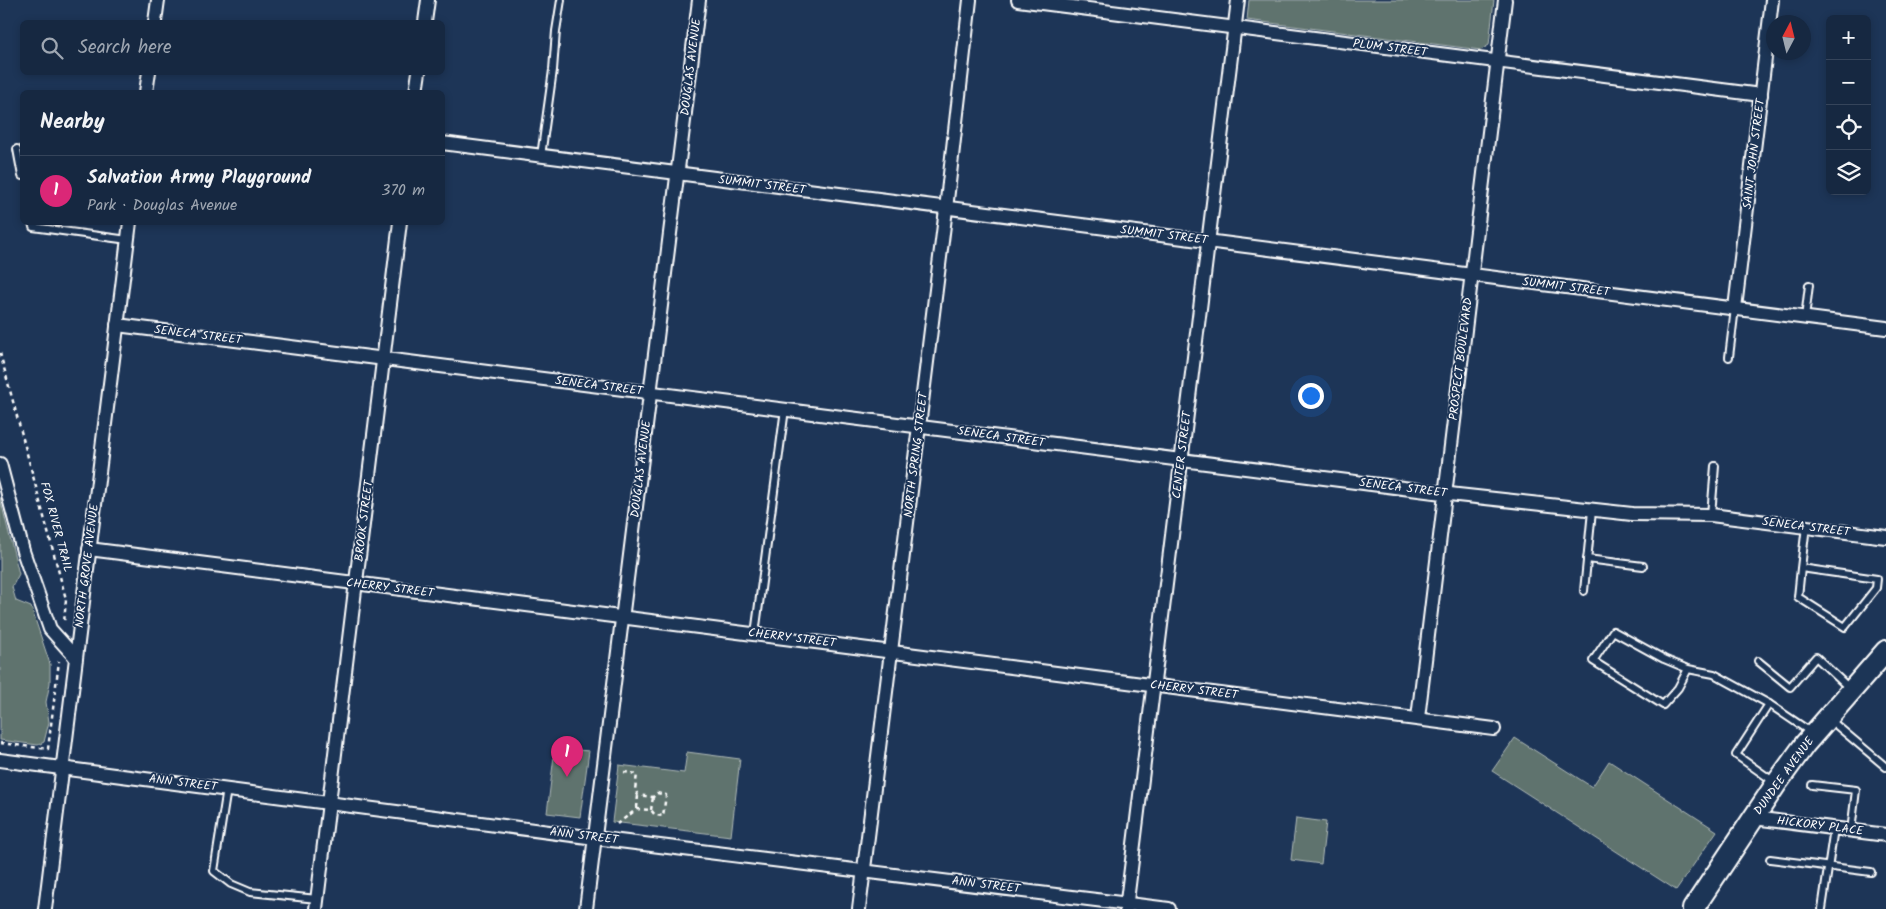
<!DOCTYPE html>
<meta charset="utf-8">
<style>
:root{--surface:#162841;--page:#1f3048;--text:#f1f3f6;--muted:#9ea6b1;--line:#35445a;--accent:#db2777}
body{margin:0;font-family:Kalam,sans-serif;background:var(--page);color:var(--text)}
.controls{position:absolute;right:15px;top:15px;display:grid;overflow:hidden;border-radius:8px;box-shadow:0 2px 8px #0003}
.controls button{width:45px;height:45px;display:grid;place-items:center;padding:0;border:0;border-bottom:1px solid var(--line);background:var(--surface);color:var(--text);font:25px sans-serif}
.compass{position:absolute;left:1766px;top:15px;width:45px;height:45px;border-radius:50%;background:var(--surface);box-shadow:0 2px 8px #0003;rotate:7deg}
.you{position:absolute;left:1310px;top:395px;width:18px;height:18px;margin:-12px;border:4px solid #fff;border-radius:50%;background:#1a73e8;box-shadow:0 0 0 8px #1a73e833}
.badge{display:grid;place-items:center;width:32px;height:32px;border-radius:50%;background:var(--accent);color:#fff;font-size:16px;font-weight:700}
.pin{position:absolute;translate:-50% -41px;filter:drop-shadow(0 1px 2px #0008)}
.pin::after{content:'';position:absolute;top:26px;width:18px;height:15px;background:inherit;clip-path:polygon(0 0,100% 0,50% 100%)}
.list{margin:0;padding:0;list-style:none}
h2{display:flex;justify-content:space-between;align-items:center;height:65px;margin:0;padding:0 20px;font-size:21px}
h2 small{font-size:16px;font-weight:400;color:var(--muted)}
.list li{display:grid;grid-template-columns:32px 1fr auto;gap:15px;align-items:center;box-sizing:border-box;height:70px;padding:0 20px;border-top:1px solid var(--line)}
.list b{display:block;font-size:19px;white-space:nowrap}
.list p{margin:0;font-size:16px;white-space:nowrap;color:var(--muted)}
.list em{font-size:16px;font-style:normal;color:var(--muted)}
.icon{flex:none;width:28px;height:28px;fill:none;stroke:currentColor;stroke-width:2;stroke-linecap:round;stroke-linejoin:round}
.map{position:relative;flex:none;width:1886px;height:909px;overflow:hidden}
.search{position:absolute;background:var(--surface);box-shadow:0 2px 8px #0003;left:20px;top:20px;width:425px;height:55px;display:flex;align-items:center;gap:12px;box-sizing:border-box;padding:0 18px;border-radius:8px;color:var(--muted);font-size:19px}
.panel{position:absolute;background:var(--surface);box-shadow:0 2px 8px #0003;left:20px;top:90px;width:425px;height:135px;border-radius:8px}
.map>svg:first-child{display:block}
.green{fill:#5f736e;stroke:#afb9b6}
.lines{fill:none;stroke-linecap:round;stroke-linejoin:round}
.lane-casing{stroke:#fff;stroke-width:10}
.street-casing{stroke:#fff;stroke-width:16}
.primary-casing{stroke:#fff;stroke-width:24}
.path{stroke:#fff;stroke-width:2.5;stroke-dasharray:4 4;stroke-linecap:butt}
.lane{stroke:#1d3557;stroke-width:6}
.street{stroke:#1d3557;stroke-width:12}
.primary{stroke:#1d3557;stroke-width:20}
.labels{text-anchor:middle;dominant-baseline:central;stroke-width:4;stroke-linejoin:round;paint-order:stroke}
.street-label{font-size:12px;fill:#fff;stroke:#1d3557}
</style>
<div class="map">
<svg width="1886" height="909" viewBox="0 0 1886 909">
<rect width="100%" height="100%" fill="#1d3557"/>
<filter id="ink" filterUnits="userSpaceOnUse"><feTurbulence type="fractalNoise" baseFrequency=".02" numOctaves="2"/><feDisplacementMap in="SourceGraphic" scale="10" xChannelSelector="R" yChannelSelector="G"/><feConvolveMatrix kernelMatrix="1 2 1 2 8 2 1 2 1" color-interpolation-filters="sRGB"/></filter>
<g filter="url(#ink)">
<g class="green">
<path d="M1249 0H1494L1489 45 1481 50 1247 20Z"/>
<path d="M0 498 19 574 12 587 16 601 31 607 50 664V683L46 702 49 722 44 742 38 745 0 740Z"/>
<path d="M1515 738 1592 787 1609 761 1717 831 1676 890 1492 771Z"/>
<path d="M555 748 589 751 580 817 547 813Z"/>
<path d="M687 752 740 759 731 836 612 822 619 765 684 773Z"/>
<path d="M1296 818 1326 822 1321 864 1291 860Z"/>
</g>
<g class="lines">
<g class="lane-casing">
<g id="lane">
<path d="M17 149 22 176"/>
<path d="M541 156 553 70 556 31 561 0"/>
<path d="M32 222 33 227 128 240"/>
<path d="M1805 318 1809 285"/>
<path d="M1729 357 1735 308"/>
<path d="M1711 515 1715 466"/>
<path d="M1587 559 1643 566"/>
<path d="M1801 568 1798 597 1845 627 1876 588 1877 579 1801 568 1806 526"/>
<path d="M1584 591 1592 511"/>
<path d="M755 634 785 409"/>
<path d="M1758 661 1790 687 1816 657 1849 688"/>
<path d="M1688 669 1678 688 1663 705 1593 661 1613 631 1664 659 1688 669 1714 674 1769 704 1812 733"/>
<path d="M1769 704 1736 755 1773 781"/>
<path d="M1829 719 1886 767"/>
<path d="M1812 785 1856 790 1851 831"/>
<path d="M227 789 214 871 231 884 250 892 317 899"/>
<path d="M1770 859 1871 872"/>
<path d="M1822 909 1834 828"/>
</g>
</g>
<g class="street-casing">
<g id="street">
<path d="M1018 0 1761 95"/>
<path d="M155 22 158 0"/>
<path d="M425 22 428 0"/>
<path d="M146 92 149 72"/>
<path d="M416 92 419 72"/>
<path d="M442 143 1886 328"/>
<path d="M1735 308 1772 0"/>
<path d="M117 325 1458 495 1632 514 1711 515 1886 537"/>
<path d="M0 464 23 551 50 629 76 658"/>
<path d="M89 549 1494 729"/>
<path d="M1418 718 1505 0"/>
<path d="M0 760 595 838 1169 909"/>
<path d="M1754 818 1886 835"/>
<path d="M45 909 130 222"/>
<path d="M316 909 400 222"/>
<path d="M586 909 699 0"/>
<path d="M859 909 946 209 970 0"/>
<path d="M1126 909 1238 0"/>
</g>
</g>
<g class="primary-casing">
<path id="primary" d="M1693 909 1776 784 1805 744 1886 651"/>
</g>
<g class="path">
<path d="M0 353 66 599 64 623"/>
<path d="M0 743 48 749 59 661"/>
<path d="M637 808 638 795"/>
<path d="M651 810 653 797"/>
<path d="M617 824 637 809 651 810 655 815 663 816 666 795 657 793 653 797 638 795 635 790 637 774 624 772"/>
</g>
<use href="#lane" class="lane"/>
<use href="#street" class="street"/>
<use href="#primary" class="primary"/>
</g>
</g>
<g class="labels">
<g class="street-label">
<text transform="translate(1390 48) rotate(7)">PLUM STREET</text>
<text transform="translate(691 67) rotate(-83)">DOUGLAS AVENUE</text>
<text transform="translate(1754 154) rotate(-83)">SAINT JOHN STREET</text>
<text transform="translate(762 185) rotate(7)">SUMMIT STREET</text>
<text transform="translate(1164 235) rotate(7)">SUMMIT STREET</text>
<text transform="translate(1566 287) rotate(7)">SUMMIT STREET</text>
<text transform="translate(198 335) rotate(7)">SENECA STREET</text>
<text transform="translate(1461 359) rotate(-83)">PROSPECT BOULEVARD</text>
<text transform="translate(599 386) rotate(7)">SENECA STREET</text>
<text transform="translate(1001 437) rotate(8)">SENECA STREET</text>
<text transform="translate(916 455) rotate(-83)">NORTH SPRING STREET</text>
<text transform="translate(1182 455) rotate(-83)">CENTER STREET</text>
<text transform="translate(641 469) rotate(-83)">DOUGLAS AVENUE</text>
<text transform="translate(1403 488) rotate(7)">SENECA STREET</text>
<text transform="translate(364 521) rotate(-83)">BROOK STREET</text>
<text transform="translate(56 527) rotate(75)">FOX RIVER TRAIL</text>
<text transform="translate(1806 527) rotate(7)">SENECA STREET</text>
<text transform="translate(87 566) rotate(-83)">NORTH GROVE AVENUE</text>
<text transform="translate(390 588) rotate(7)">CHERRY STREET</text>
<text transform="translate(792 638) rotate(7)">CHERRY STREET</text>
<text transform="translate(1194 690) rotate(7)">CHERRY STREET</text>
<text transform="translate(1784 776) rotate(-54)">DUNDEE AVENUE</text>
<text transform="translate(183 783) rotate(7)">ANN STREET</text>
<text transform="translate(1820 826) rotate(7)">HICKORY PLACE</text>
<text transform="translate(584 836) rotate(7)">ANN STREET</text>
<text transform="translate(986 885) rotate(7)">ANN STREET</text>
</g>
</g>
</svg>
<div class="controls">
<button>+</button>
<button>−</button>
<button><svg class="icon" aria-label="locate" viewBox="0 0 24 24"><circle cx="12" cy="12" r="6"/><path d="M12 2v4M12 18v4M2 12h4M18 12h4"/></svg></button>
<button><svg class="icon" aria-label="layers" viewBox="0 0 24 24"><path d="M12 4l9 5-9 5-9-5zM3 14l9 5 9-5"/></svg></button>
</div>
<svg class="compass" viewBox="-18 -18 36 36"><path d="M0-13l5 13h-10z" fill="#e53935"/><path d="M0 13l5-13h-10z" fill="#9ea6b1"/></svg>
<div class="you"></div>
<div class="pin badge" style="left:567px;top:777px">1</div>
<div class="search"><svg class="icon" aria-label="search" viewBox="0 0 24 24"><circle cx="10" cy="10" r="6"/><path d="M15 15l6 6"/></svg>Search here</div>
<section class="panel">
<h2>Nearby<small></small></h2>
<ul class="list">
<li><span class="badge">1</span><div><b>Salvation Army Playground</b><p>Park · Douglas Avenue</p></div><em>370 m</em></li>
</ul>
</section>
</div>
